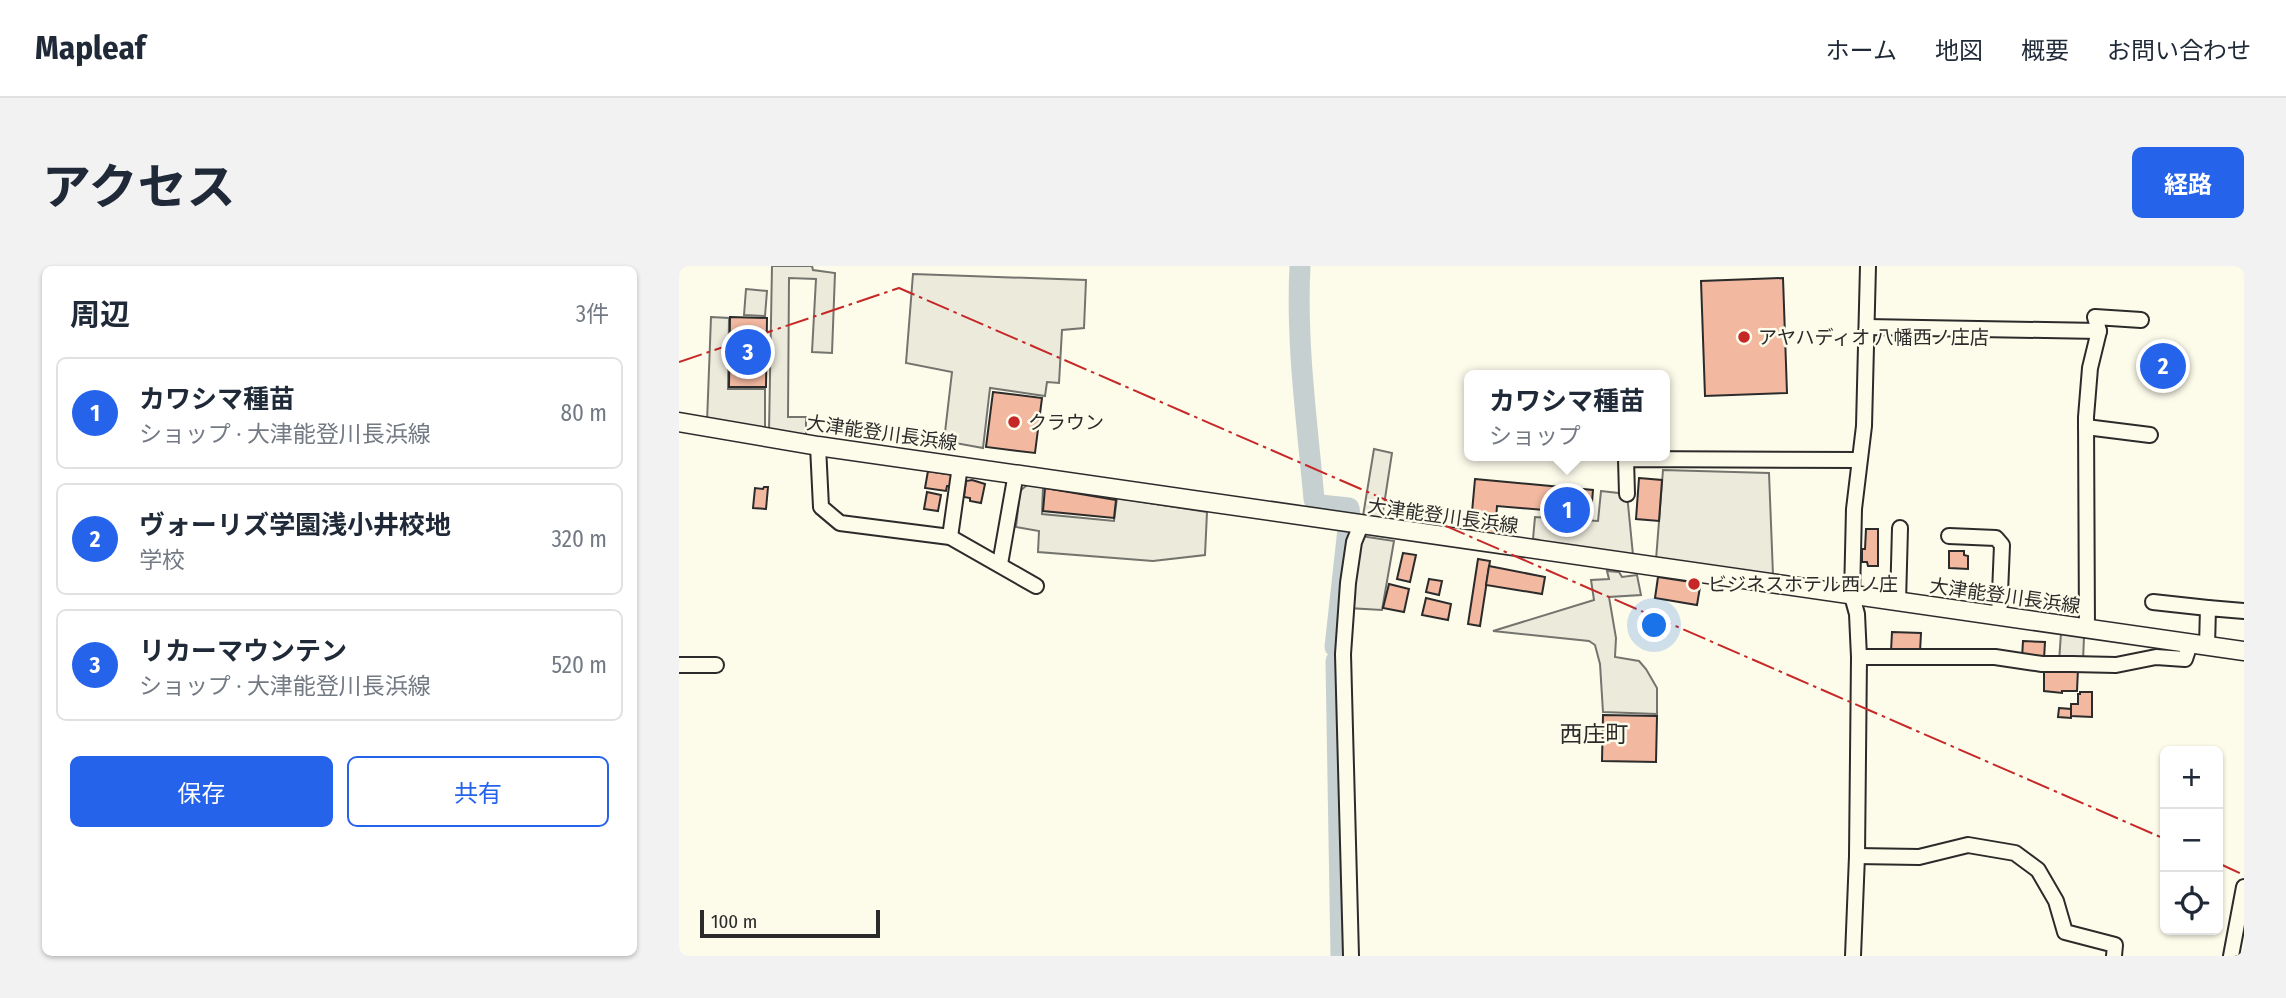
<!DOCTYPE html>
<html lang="ja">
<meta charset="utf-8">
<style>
:root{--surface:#fff;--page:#f2f2f3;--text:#1f2937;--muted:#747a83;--line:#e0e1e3;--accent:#2563eb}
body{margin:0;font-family:"Fira Sans Condensed","Noto Sans JP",sans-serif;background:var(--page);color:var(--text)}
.controls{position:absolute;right:21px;bottom:21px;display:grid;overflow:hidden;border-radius:10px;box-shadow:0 2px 5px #0004}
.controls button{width:63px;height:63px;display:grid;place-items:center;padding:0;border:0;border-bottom:2px solid var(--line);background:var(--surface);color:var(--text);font:35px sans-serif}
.scale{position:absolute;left:21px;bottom:18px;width:180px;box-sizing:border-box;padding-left:7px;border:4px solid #2b2b2b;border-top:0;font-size:19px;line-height:24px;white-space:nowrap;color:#2b2b2b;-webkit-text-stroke:5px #fdfbea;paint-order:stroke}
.you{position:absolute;left:976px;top:360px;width:24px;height:24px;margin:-18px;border:5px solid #fff;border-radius:50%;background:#1a73e8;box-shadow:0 0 0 10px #1a73e833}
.badge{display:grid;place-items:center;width:46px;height:46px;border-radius:50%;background:var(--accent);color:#fff;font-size:23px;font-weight:700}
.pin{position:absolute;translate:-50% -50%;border:4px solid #fff;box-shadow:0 2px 7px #0006}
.popup{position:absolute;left:785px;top:104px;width:206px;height:91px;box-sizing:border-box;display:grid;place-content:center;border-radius:10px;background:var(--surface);filter:drop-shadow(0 2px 5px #0005);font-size:23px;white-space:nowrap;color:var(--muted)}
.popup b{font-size:26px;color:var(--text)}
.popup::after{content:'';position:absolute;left:50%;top:100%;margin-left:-14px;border:14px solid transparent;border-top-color:var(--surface)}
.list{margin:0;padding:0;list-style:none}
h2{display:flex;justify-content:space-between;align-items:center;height:91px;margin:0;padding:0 28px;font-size:30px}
h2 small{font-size:23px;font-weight:400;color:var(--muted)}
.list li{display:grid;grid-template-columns:46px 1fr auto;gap:21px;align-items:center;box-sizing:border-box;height:112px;margin:0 14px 14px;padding:0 14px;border:2px solid var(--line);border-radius:10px}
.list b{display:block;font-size:26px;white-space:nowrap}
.list p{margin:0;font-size:23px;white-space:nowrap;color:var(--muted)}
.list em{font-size:23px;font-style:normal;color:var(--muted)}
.actions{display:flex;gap:14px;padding:21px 28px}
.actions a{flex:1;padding:16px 0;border:2px solid var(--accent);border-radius:10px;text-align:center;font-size:24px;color:var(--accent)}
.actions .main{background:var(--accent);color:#fff}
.icon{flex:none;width:38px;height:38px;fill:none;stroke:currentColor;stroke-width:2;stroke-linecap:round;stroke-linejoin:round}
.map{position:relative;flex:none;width:1565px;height:690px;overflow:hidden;border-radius:10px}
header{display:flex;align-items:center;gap:42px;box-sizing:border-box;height:98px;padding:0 35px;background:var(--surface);border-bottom:2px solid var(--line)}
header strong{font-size:33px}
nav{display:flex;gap:38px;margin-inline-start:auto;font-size:24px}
.intro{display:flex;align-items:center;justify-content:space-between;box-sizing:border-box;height:168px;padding:0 42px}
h1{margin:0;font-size:49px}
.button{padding:18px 32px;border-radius:10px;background:var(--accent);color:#fff;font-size:24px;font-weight:700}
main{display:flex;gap:42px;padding:0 42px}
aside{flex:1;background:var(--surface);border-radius:10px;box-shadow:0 2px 5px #0004}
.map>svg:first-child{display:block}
.parking{fill:#eceadb;stroke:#74746e;stroke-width:2}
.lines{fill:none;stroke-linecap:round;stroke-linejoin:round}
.river{stroke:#c7d0d0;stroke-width:21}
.building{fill:#f2b8a0;stroke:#2b2b2b;stroke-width:2}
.minor-casing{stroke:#2b2b2b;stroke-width:18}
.major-casing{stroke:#2b2b2b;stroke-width:21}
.minor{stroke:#fdfbea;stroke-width:14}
.major{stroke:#fdfbea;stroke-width:18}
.power{stroke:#c62828;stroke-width:2;stroke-dasharray:24 5 3.5 5;stroke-linecap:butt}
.poi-dot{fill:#c62828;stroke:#fdfbea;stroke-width:2.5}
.labels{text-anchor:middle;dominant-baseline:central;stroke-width:5;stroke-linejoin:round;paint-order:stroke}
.poi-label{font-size:19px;fill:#2b2b2b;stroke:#fdfbea;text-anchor:start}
.street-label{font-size:19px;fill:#2b2b2b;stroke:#fdfbea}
.quarter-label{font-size:23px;fill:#2b2b2b;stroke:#fdfbea}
</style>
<header>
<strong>Mapleaf</strong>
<nav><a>ホーム</a><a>地図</a><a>概要</a><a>お問い合わせ</a></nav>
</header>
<div class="intro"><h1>アクセス</h1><a class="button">経路</a></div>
<main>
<aside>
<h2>周辺<small>3件</small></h2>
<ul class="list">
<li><span class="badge">1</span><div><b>カワシマ種苗</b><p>ショップ · 大津能登川長浜線</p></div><em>80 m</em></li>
<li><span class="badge">2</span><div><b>ヴォーリズ学園浅小井校地</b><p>学校</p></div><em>320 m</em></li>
<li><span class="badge">3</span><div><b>リカーマウンテン</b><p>ショップ · 大津能登川長浜線</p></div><em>520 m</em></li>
</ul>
<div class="actions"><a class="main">保存</a><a>共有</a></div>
</aside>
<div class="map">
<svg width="1565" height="690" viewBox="0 0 1565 690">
<rect width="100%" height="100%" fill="#fdfbea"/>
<g class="parking">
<path d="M93 0H133L134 4 156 7 153 87 133 86 137 13 110 12 109 151H127V170L90 165Z"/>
<path d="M234 8 407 14 405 62 383 64 380 117 368 116 366 130 311 122 304 182 265 175 273 106 227 97Z"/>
<path d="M67 23 88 25 86 50 65 49Z"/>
<path d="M32 51 50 52 49 123H86V163L28 156Z"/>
<path d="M695 183 713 187 703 252 684 250Z"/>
<path d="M984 204 1090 207 1094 309 977 294Z"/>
<path d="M348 219 364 221 363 248 435 255 438 232 528 246 526 289 474 295 359 286 360 265 337 261 341 225Z"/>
<path d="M922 225 948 228 954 289 861 277 860 274 854 273 856 251 919 255Z"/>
<path d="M682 270 715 275 703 344 669 342Z"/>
<path d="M928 305 940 306 943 311 958 309 962 329 930 331 937 372 936 391 960 395 967 403 978 422V448L924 446 921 398 916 379 910 375 814 365 915 334 912 314 930 313Z"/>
<path d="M1382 367 1405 370 1404 396H1380Z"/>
</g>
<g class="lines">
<g class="river">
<path d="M621 0C617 78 628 155 635 233L641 239 670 242 671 250"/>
<path d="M656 381 669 263"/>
<path d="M657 395 662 690"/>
</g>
</g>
<g class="building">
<path d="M1104 12 1108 127 1026 130 1022 15Z"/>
<path d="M51 51 88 52 87 121H50Z"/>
<path d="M314 126 363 132 356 187 307 181Z"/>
<path d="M249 205 274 209 272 220H268L267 225 246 222Z"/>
<path d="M960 212 983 214 980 255 957 253Z"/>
<path d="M796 213 914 224 912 248 818 240 817 254 829 255 827 271 791 268Z"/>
<path d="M293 214 306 218 302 237 291 235V232L285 231 287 215Z"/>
<path d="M85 221H89L87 243 74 242 76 222 84 223Z"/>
<path d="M366 222 437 234 435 252 364 245Z"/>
<path d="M248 226 262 229 259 245 245 243Z"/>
<path d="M1187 263H1199V300H1189L1188 296H1183V283H1186Z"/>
<path d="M1270 285H1285V289L1289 290V303L1270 302Z"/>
<path d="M724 287 737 289 731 316 718 313Z"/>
<path d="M799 293 811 295 801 360 789 358Z"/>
<path d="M810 300 866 311 863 328 807 319Z"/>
<path d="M1007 307 1023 309 1018 339 976 332 979 311 1006 315Z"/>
<path d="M750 313 763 315 760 329 747 326Z"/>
<path d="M710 318 730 323 725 346 704 342Z"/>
<path d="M747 332 772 338 769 354 743 349Z"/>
<path d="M1213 366 1242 367 1241 386 1212 385Z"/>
<path d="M1344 375 1366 376 1365 393 1343 392Z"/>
<path d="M1365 403H1399L1398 425H1383V427L1365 425Z"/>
<path d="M1401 426H1413V451L1392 450V438H1399V428H1401Z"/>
<path d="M1380 442 1392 443V452L1379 451Z"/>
<path d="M924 449 978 450 977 496 923 495Z"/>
</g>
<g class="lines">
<g class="minor-casing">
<g id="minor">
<path d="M1188 61 1420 65"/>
<path d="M1407 161 1471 169"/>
<path d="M139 180 142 241 161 257 271 271 357 320"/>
<path d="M948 228 947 193 1180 194"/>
<path d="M1270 270 1317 272 1323 279 1320 351"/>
<path d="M271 271 281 200"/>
<path d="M321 298 337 207"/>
<path d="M1219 336 1221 262"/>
<path d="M1474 336 1529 342"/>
<path d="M1408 364 1407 151 1411 102 1420 65 1416 51 1462 54"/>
<path d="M1528 380 1529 342 1565 345"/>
<path d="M1180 391H1316L1363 398H1393L1437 399 1477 391 1506 393 1511 378"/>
<path d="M0 399H37"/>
<path d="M1178 590 1240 591 1289 579 1336 587 1359 604 1377 635 1386 666 1436 679 1435 690"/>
<path d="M672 690 664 388 669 317 675 276 682 259"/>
<path d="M1174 690 1178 590 1180 391 1178 348 1173 330 1175 243 1185 160 1189 0"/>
<path d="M1552 690 1565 621"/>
</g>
</g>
<g class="major-casing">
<path id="major" d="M0 156 139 180 1565 385"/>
</g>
<use href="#minor" class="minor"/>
<use href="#major" class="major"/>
<g class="power">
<path d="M0 96 220 22 1486 573"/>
<path d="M1539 597 1565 609"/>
</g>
</g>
<g class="poi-dot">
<circle cx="1065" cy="71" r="7"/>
<circle cx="335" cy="156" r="7"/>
<circle cx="1015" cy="318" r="7"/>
</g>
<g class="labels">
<g class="poi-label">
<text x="1079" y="71">アヤハディオ 八幡西ノ庄店</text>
<text x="349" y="156">クラウン</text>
<text x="1029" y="318">ビジネスホテル西ノ庄</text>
</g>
<g class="street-label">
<text transform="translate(203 167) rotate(8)">大津能登川長浜線</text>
<text transform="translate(764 250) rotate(8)">大津能登川長浜線</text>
<text transform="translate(1326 330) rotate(8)">大津能登川長浜線</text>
</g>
<g class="quarter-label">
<text x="915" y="468">西庄町</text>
</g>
</g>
</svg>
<div class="controls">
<button>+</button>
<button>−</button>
<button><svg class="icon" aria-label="locate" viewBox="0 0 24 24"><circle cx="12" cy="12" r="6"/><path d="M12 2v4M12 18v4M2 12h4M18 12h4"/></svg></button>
</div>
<div class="scale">100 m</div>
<div class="you"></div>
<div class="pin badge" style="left:888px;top:244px">1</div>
<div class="popup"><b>カワシマ種苗</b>ショップ</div>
<div class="pin badge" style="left:1484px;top:100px">2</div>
<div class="pin badge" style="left:69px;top:86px">3</div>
</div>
</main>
